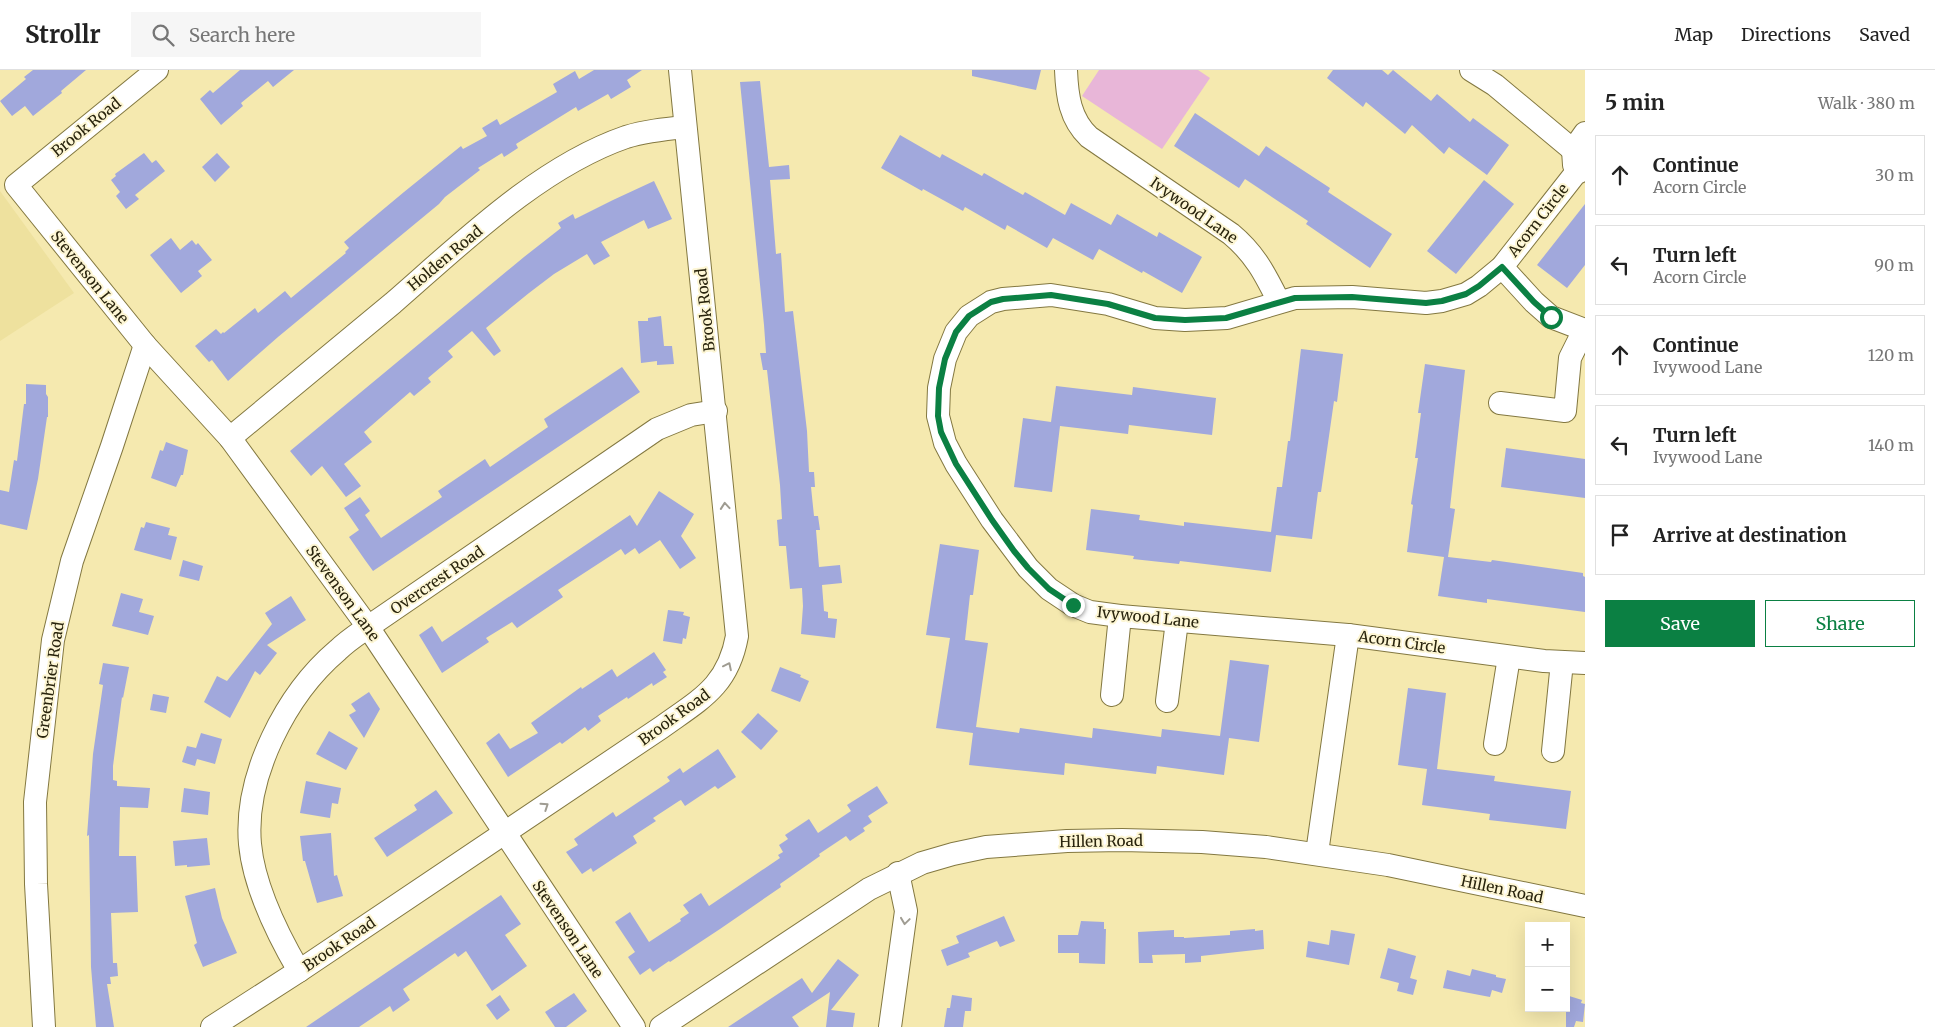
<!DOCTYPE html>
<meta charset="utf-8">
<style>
:root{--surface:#fff;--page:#f6f6f6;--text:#222;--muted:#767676;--line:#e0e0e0;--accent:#0b8043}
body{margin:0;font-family:Merriweather,serif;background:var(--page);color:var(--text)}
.controls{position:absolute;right:15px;bottom:15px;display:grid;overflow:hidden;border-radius:0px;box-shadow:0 5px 20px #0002}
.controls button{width:45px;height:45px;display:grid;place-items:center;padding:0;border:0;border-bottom:1px solid var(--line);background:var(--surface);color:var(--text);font:25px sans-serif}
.stop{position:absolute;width:15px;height:15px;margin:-11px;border:4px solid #0b8043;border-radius:50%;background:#fff}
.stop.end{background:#0b8043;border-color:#fff;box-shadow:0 1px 5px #0008}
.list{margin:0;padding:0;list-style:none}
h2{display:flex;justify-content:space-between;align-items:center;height:65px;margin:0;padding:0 20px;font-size:21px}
h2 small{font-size:16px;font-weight:400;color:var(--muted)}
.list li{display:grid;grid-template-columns:32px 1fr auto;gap:15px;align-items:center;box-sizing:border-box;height:80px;margin:0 10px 10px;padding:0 10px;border:1px solid var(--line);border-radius:0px}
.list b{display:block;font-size:19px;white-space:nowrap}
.list p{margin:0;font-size:16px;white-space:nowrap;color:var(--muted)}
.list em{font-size:16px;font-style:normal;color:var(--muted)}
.actions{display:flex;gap:10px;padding:15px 20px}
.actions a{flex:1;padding:11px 0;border:1px solid var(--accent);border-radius:0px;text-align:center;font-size:18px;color:var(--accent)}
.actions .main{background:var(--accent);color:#fff}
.icon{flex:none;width:28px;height:28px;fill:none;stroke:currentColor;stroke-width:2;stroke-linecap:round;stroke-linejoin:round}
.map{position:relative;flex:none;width:1585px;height:957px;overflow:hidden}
header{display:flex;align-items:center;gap:30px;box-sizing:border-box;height:70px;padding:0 25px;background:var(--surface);border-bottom:1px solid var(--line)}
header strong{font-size:24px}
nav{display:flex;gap:28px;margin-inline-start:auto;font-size:18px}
.search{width:350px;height:45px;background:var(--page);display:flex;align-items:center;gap:12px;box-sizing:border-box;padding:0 18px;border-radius:0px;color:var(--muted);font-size:19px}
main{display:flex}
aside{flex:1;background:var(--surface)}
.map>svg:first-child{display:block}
.built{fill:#eee19e}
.green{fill:#e8b6d8}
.building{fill:#a1a8dc}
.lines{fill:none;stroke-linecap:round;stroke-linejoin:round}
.minor-casing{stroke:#837841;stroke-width:24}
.minor{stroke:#fff;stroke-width:22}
.oneway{stroke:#9f9c92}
.route{stroke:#0b8043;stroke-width:6}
.labels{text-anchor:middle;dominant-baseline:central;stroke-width:4;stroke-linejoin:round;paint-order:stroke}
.street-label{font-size:15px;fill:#29240d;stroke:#fdf6d4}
</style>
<header>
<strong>Strollr</strong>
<div class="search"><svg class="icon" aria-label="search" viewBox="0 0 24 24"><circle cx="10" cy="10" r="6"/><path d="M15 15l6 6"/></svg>Search here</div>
<nav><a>Map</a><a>Directions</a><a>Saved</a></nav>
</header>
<main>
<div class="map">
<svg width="1585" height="957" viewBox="0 0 1585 957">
<rect width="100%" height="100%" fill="#f5e9af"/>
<path class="built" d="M0 121 74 223 0 271Z"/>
<path class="green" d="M1099 0H1198L1210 8 1162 79 1082 26Z"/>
<g class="building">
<path d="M33 0H86L61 21 62 23 33 46 25 36 12 46 0 31 26 9 24 7Z"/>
<path d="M240 0H294L273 17 268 11 241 33 243 36 221 55 200 29 210 20 213 23Z"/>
<path d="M594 0H642L627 10 631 17 611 29 608 24 578 41 576 37 516 74 518 78 504 87 502 83 478 98 480 100 445 127 439 134 278 267 228 311 212 290 209 292 195 276 216 259 221 264 223 262 224 263 255 238 258 243 285 221 291 228 346 183 345 182 349 178 344 172 404 122 461 76 463 79 487 66 482 58 497 49 500 55 557 22 553 14 575 1 579 9Z"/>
<path d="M972 0H1041L1036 20 972 6Z"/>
<path d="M1333 0H1382L1388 5 1393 0 1431 31 1437 24 1470 52 1473 48 1509 75 1487 105 1449 77 1444 84 1412 55 1405 64 1366 32 1363 37 1327 8Z"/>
<path d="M760 11 769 97 789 95 790 109 770 110 776 184 781 183 785 242 793 241 807 361 809 402H814L815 417H811L814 446H818L820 460H816L819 497 840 495 842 513 822 515 824 541 828 542V548L837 549 835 568 801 564 803 536 802 518 790 519 786 476H779L777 450 782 449 780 415 767 300H763L760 283H766L764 255 740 12Z"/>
<path d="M1195 43 1259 86 1266 76 1330 118 1328 122 1392 164 1370 198 1306 154 1308 151 1245 109 1239 118 1174 76Z"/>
<path d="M900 65 940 88 942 84 982 106 984 103 1023 125 1025 122 1065 145 1071 133 1111 155 1117 144 1157 167 1159 162 1202 187 1182 223 1143 201 1142 203 1099 179 1093 190 1053 168 1047 178 1007 155 1005 160 965 137 963 141 923 119 922 121 881 98Z"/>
<path d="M144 83 152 93 156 90 165 101 135 125 139 129 126 139 116 126 120 122 111 110 116 106 115 104Z"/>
<path d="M217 83 230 97 215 112 202 97Z"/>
<path d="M1484 110 1514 134 1456 204 1427 181Z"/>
<path d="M654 111 672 149 648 159 644 150 601 172 610 186 594 195 587 184 554 204 529 223 486 258 501 281 494 286 472 261 448 281 453 287 428 308 431 312 414 326 410 322 364 362 372 372 344 394 361 416 346 427 322 396 311 406 290 381 524 187 561 158 558 153 573 144 575 149 613 130Z"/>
<path d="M1585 134V195L1567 218 1537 195Z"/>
<path d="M171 168 180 180 192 170 196 175 198 173 212 190 198 201 202 206 181 223 150 185Z"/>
<path d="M661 246 664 276H672L674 294 657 295V291L641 293 638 251H648V248Z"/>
<path d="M1301 279 1343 284 1337 332 1334 331 1321 422H1318L1312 469 1276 465 1271 502 1180 491 1179 494 1133 489 1134 486 1086 480 1091 439 1140 445 1139 450 1184 456V452L1271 462 1277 417H1282L1288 371H1290Z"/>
<path d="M1425 294 1465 300 1450 438 1455 439 1448 487 1491 492 1492 490 1583 503V506L1585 507V542L1487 529V533L1438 526 1444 487 1407 482 1413 435 1411 434 1418 388H1415L1421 343H1418Z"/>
<path d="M622 297 640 322 373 501 365 490 349 467 359 460 344 438 360 427 370 441 365 445 381 468 442 427 438 421 485 389 490 397 548 357 544 349Z"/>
<path d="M26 314 46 315V324L48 327V347H47L38 409 27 460 0 454V420L9 422 14 390 17 391 24 334H26Z"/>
<path d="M1056 316 1132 325 1133 317 1216 328 1212 365 1129 355 1128 364 1060 356 1052 422 1014 417 1023 348 1051 352Z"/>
<path d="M166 372 188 380 183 405H181L176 417 151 408 160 380 163 381Z"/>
<path d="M1506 378 1585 389V428L1501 417Z"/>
<path d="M659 421 694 444 681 466 696 488 680 499 660 470 639 484 635 478 625 485 621 479 558 520 563 527 517 558 512 552 486 568 489 572 442 603 419 565 432 556 442 572 630 445 637 456Z"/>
<path d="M146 452 170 458 168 465 177 467 171 490 134 480 141 457 144 458Z"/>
<path d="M940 474 979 480 973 525H970L965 570 988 573 976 657 1019 663 1020 658 1092 668 1093 658 1161 667 1162 659 1220 666 1230 590 1269 595 1259 672 1229 668 1224 705 1157 696 1156 704 1065 693 1064 705 969 695 973 663 936 658 950 568 926 565Z"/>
<path d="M183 490 203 496 199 511 179 506Z"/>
<path d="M121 523 143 529 139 542 154 546 148 565 112 556Z"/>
<path d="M291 526 306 550 267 575 277 583 260 605 255 601 230 648 204 632 217 606 227 611 272 554 265 543Z"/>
<path d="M668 540 684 542 683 545 690 547 686 569 683 568 682 574 663 571Z"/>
<path d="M654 582 666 600 663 602 667 607 653 616 652 613 628 629 627 627 598 646 601 651 588 661 585 657 562 674 560 672 508 707 486 673 499 663 510 679 538 663 531 653 581 617 582 619 612 599 617 607Z"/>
<path d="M103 593 129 597 123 628 122 627 113 696V710L117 711V716L150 718 148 738 120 737 119 786H136L138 842 111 843 113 893H117L118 906 110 907 111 914H107L114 957H96L91 897 89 765 87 766 93 684 103 615 99 614Z"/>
<path d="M780 597 801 605 800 607 809 611 800 632 771 621Z"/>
<path d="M1408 618 1446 623 1437 699 1495 706 1494 711 1571 721 1566 759 1489 750 1490 744 1422 735 1427 699 1398 695Z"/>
<path d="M369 622 380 639 364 668 349 645 356 641 351 634Z"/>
<path d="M153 624 169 627 166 643 150 640Z"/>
<path d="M758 643 778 661 761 680 741 662Z"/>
<path d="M329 661 358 678 346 700 316 684Z"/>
<path d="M201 663 222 669 215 694 197 689 195 696 182 692 187 676 196 678Z"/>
<path d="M718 679 736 707 718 719 715 716 685 736 681 730 679 731 653 748 656 751 633 766 637 773 593 802 591 798 582 804 566 782 578 775 574 769 613 742 616 747 670 711 667 707 680 698 683 703Z"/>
<path d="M306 711 341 718 338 734 332 733 330 748 300 743Z"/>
<path d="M877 716 888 733 868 746 872 752 863 758 865 761 850 771 846 766 819 784 820 786 780 814 781 817 720 859 670 892 669 891 653 902 650 898 640 905 628 887 635 882 615 852 630 842 649 872 681 851 680 849 689 843 683 835 701 823 709 836 780 788 778 785 783 782 779 775 788 769 785 765 809 749 818 763 851 741 847 735Z"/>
<path d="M184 718 210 722 208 745 181 742Z"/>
<path d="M436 720 453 743 387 787 374 768 417 740 414 735Z"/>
<path d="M331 763 334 806 337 805 343 826 317 833 305 791H303L300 766Z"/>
<path d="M207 768 210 795 187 797V795L175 796 173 771Z"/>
<path d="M215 818 222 848 237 883 203 897 194 875 197 873 185 826Z"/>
<path d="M501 825 521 854 505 865 527 896 492 921 466 881 458 887 455 883 403 919 410 930 393 942 390 936 359 957H306Z"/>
<path d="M1004 846 1015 871 1000 877 997 871 968 883 970 887 947 896 941 880 959 873 956 866Z"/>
<path d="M1081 851 1104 852V859H1106L1105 894 1079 893V883H1058V865H1078Z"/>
<path d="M1255 859V861L1263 860 1264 879 1201 886V892L1185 893V884L1152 885 1153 893H1139L1138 862 1174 860V867H1184V868L1230 865V861Z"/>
<path d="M1331 860 1355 864 1349 895 1306 887 1308 871 1329 875Z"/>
<path d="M1388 878 1416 886 1410 908 1417 910 1413 925 1397 921 1399 913 1380 908Z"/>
<path d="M838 889 859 905 831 940 855 943 853 957H826L830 922 792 947 799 957H728L802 908 812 923Z"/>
<path d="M1472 899 1496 905V907L1506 909 1502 923 1492 920 1490 927 1443 918 1447 900 1470 906Z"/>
<path d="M574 923 587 941 566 957H555L545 942Z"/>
<path d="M500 925 510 940 497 950 486 935Z"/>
<path d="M952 925 972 928 971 941H965L963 957H944L947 938H950Z"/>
<path d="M1566 925 1582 930 1581 933 1585 934 1583 952 1576 951 1574 957H1566Z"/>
</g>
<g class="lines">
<g class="minor-casing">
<g id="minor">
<path d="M157 0 16 115 145 275 230 368 368 557 634 957"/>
<path d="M1066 0C1067 26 1070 49 1089 67L1231 164C1255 184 1265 204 1279 232"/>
<path d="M1471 0 1495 15 1585 90"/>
<path d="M1574 95 1573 80 1585 63"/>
<path d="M1585 99 1575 104 1502 197 1479 216 1466 224 1442 231 1426 233 1352 227 1295 228 1227 248 1185 250 1155 248 1108 234 1051 225 1003 229 991 232 969 246 956 262 945 289 939 318 938 346 945 373 956 394 992 450 1028 498 1049 519 1073 535 1090 542 1120 546 1348 565 1544 591 1585 593"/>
<path d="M1502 197 1534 232 1551 247 1585 260"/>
<path d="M1500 333 1565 341 1570 288 1584 260"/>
<path d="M230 368C285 323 339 278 393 233 461 174 539 97 626 67 645 61 665 59 685 57"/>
<path d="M1112 625 1120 546"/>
<path d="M1167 631 1177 551"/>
<path d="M1495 674 1509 587"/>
<path d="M1553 681 1562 592"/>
<path d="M1317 783 1348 565"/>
<path d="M299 901C278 865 254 817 250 774 244 706 286 624 338 580 347 571 358 564 368 557L657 359 691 345 716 341"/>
<path d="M44 957 36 814 35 732 53 570 72 491 112 376 145 275"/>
<path d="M212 957 299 901 662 657C701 629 728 616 737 566L680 0"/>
<path d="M661 957 869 819 922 793 953 784 986 777 1067 771 1122 770 1202 772 1266 777 1388 795 1585 836"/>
<path d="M890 957 906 841 898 803"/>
</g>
</g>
<use href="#minor" class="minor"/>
</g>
<defs><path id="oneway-chevron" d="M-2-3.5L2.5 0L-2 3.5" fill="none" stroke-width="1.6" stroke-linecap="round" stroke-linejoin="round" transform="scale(1.25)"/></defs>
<g class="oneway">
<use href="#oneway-chevron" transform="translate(725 436) rotate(-95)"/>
<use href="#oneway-chevron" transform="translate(728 596) rotate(-64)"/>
<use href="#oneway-chevron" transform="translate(545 736) rotate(-34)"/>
<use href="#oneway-chevron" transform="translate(905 851) rotate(98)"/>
</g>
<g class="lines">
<path class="route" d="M1073 535 1049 519 1028 498 1014 481 992 450 956 394 941 362 938 346 939 318 945 289 956 262 969 246 991 232 1003 229 1051 225 1108 234 1155 248 1185 250 1226 248 1295 228 1352 227 1426 233 1442 231 1466 224 1479 216 1502 197 1534 232 1551 247"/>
</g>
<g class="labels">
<g class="street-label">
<text transform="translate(86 57) rotate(-39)">Brook Road</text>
<text transform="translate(1194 140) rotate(35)">Ivywood Lane</text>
<text transform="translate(1538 150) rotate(-52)">Acorn Circle</text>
<text transform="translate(445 188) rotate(-40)">Holden Road</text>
<text transform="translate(90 207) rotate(51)">Stevenson Lane</text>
<text transform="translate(705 240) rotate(-96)">Brook Road</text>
<text transform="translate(437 510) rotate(-34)">Overcrest Road</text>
<text transform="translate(343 523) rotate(54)">Stevenson Lane</text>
<text transform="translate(1148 547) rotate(6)">Ivywood Lane</text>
<text transform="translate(1402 572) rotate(8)">Acorn Circle</text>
<text transform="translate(50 610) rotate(-82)">Greenbrier Road</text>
<text transform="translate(674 647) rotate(-36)">Brook Road</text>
<text transform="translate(1101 771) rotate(-1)">Hillen Road</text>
<text transform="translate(1502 819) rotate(12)">Hillen Road</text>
<text transform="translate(568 859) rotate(56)">Stevenson Lane</text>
<text transform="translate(339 874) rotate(-34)">Brook Road</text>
</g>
</g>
</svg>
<div class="controls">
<button>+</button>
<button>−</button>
</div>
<div class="stop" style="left:1551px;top:247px"></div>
<div class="stop end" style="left:1073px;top:535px"></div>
</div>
<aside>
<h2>5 min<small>Walk · 380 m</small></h2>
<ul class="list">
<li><svg class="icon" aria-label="ahead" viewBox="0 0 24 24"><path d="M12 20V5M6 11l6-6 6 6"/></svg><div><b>Continue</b><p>Acorn Circle</p></div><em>30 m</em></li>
<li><svg class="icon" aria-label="left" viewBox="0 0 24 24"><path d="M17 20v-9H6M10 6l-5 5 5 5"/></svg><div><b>Turn left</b><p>Acorn Circle</p></div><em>90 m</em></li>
<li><svg class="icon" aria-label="ahead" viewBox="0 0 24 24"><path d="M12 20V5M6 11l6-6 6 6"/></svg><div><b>Continue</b><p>Ivywood Lane</p></div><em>120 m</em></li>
<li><svg class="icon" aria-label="left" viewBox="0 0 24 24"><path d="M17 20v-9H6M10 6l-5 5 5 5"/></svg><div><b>Turn left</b><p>Ivywood Lane</p></div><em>140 m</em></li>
<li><svg class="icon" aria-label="arrive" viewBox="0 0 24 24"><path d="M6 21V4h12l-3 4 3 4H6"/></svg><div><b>Arrive at destination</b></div></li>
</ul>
<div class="actions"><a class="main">Save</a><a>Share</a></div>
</aside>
</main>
